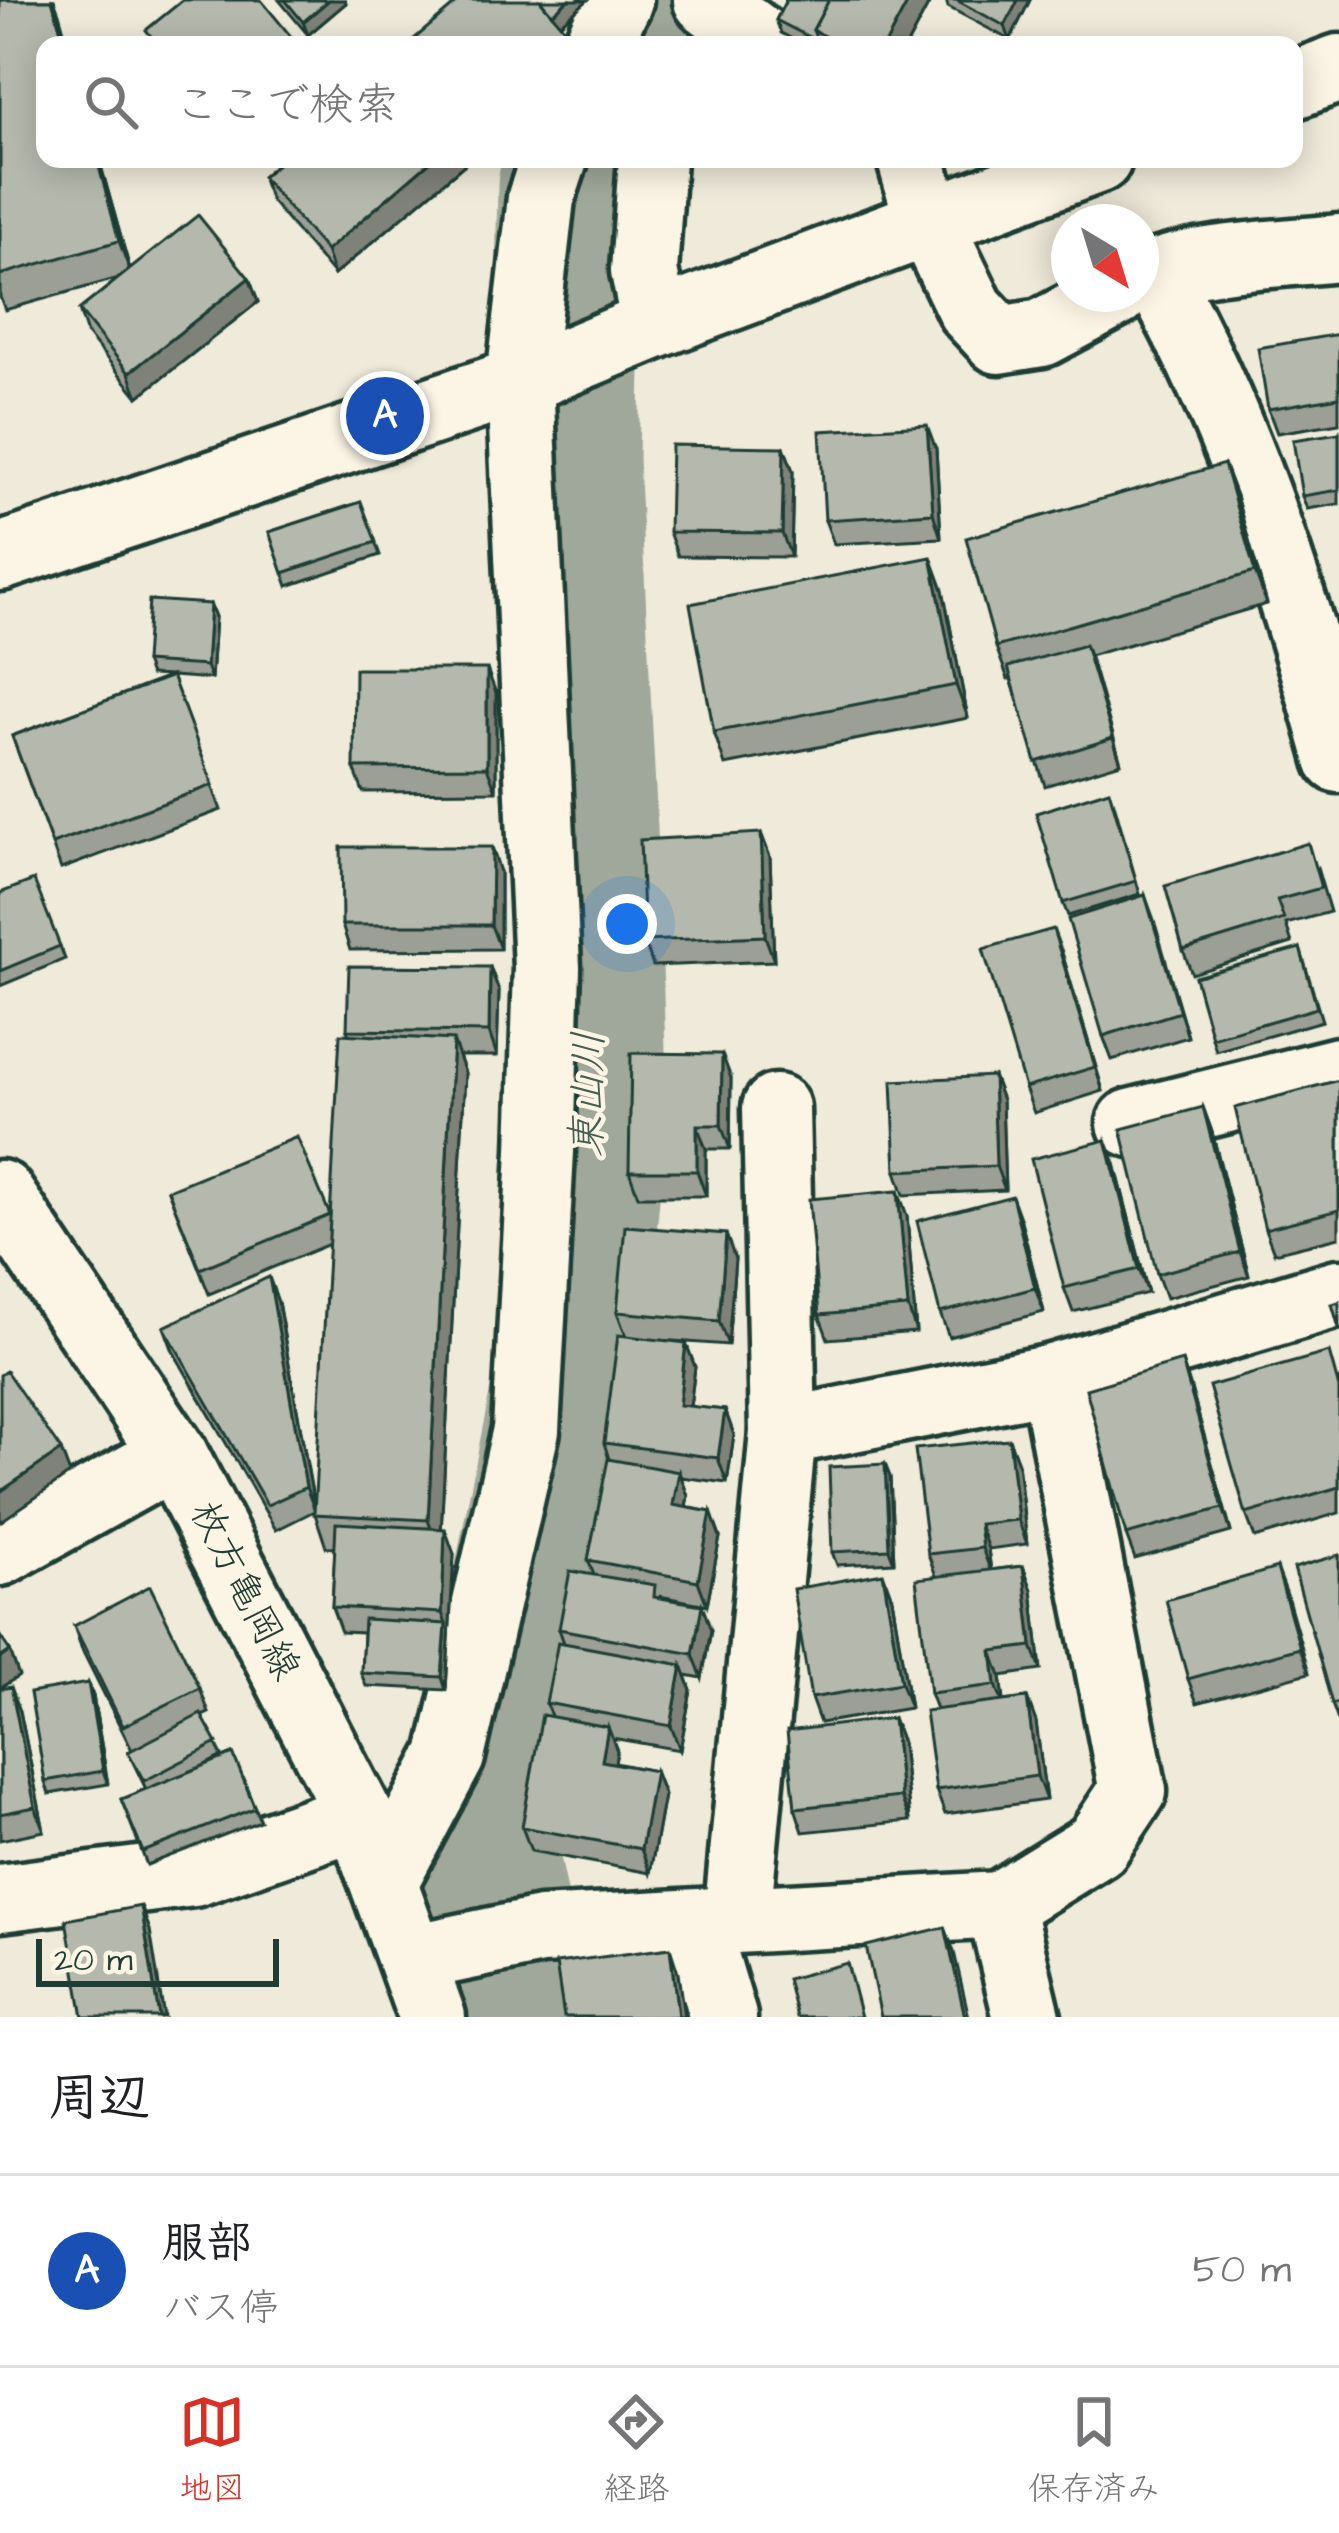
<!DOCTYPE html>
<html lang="ja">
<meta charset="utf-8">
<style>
:root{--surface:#fff;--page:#f2f2f2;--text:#202124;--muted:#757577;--line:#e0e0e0;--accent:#d93025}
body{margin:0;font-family:"Architects Daughter","Klee One",sans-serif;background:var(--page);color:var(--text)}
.compass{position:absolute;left:1051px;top:204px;width:108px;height:108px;border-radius:50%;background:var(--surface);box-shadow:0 6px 30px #0003;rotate:142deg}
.scale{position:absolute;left:36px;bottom:30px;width:243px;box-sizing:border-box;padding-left:12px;border:6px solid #1f3d34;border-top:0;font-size:33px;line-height:42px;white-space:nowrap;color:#1f3d34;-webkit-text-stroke:9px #fcf5e5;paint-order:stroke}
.you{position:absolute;left:627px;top:924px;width:42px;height:42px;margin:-30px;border:9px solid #fff;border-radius:50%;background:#1a73e8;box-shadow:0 0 0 18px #1a73e833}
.badge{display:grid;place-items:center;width:78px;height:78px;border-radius:50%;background:var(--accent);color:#fff;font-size:39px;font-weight:700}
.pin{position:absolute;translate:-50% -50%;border:6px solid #fff;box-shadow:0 3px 12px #0006}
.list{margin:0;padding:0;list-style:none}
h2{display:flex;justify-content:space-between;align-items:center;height:156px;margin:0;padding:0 48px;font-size:51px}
h2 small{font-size:39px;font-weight:400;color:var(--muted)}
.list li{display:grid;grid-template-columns:78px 1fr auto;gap:36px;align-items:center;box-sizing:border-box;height:192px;padding:0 48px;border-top:3px solid var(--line)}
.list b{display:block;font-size:45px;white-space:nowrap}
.list p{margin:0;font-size:39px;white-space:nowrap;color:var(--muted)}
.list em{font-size:39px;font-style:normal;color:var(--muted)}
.icon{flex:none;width:66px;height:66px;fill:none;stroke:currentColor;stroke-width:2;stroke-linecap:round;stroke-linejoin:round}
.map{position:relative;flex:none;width:1339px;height:2017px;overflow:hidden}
.search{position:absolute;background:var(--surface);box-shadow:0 6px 30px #0003;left:36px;right:36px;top:36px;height:132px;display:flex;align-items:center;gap:30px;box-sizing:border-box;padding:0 42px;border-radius:24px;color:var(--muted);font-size:45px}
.sheet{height:348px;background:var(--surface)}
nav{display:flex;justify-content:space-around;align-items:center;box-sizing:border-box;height:168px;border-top:3px solid var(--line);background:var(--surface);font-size:33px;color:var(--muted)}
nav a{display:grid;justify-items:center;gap:6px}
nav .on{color:var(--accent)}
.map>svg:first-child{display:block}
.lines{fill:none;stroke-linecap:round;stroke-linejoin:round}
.river{stroke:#9fa89a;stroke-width:147}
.street-casing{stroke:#1f3d34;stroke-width:75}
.secondary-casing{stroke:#1f3d34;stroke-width:75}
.primary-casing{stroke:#1f3d34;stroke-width:75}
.street{stroke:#fcf5e5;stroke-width:66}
.secondary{stroke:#fcf5e5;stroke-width:66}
.primary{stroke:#fcf5e5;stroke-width:66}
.wall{fill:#9c9f95;stroke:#1f3d34;stroke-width:3}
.shaded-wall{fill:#7f8279;stroke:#1f3d34;stroke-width:3}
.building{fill:#b5b9ad;stroke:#1f3d34;stroke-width:3}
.labels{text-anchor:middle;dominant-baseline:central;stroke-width:9;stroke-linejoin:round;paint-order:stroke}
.street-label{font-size:39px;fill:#1f3d34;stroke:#fcf5e5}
.water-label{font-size:42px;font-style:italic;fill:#455d53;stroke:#fcf5e5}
</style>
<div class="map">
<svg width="1339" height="2017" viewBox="0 0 1339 2017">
<rect width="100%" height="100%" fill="#efeada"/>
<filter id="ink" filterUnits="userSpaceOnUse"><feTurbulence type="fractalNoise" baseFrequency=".00833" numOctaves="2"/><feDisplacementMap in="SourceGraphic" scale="24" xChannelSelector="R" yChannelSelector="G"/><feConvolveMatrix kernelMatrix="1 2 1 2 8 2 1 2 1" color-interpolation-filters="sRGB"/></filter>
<g filter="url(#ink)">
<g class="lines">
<g class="river">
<path d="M640 45 647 31 675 0"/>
<path d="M527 2017 502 1939 479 1823 572 1355 594 1106 584 829 565 460 571 187 583 159"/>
</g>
<g class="street-casing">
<g id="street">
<path d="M707 0 767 45"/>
<path d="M597 45 619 0"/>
<path d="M652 159 644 271 655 325"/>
<path d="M911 159 929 223 971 310 999 340 1042 333 1115 294"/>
<path d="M1155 273C1240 424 1293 593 1339 759"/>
<path d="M1141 280C1187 256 1285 254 1339 248"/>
<path d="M1131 1123 1339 1071"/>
<path d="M783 1432 1053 1378 1339 1293"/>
<path d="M0 1552 174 1455"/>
<path d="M384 1882 451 1756 526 1430 541 1151 547 968 520 381 541 198 554 159"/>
<path d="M0 1898 193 1873 359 1815"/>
<path d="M1000 1905 1027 2017"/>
<path d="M737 1919 783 1432 776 1108"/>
<path d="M695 1923 723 2017"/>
<path d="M412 1958 541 1931 1000 1905 1097 1845 1133 1791 1053 1378"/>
</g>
</g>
<g class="secondary-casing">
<g id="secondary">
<path d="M1294 85 1339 68"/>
<path d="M0 557 520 381 655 325 1098 159"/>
</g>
</g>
<g class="primary-casing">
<path id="primary" d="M0 1194 174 1455 359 1815 432 2017"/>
</g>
<use href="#street" class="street"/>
<use href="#secondary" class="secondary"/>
<use href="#primary" class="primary"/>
</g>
<g class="wall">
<path d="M0 0H54L68 45H45L99 159 130 269 249 278 258 302 138 397 87 334 79 310 119 278 5 310 0 297Z"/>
<path d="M279 0H345L346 3 308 35Z"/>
<path d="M786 0H931L907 45H804L781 33 776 20Z"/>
<path d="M946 0H1030L1010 40 948 7Z"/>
<path d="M274 159H471L334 275 271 201 262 177 276 164Z"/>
<path d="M1339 334V423L1277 433 1268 409Z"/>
<path d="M1339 433V504L1307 509 1302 496Z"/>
<path d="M784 447 793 471 791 557 678 556 669 532Z"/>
<path d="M936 449 941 538 834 544 825 520Z"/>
<path d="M1224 464 1236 496 1267 604 1089 656 1121 763 1045 786 1011 679H1008L996 647Z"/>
<path d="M361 502 380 555 288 586 269 532Z"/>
<path d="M943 590 968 718 725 765 714 732Z"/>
<path d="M210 604 215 617 211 679 172 676 221 810 61 869 12 736 172 676 150 675 145 662Z"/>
<path d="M496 693V791L363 792 354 768Z"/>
<path d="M1114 803 1140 894 1068 916 1063 903Z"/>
<path d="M761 833 770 857 774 961 653 966 644 941Z"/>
<path d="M1317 868 1330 912 1286 924 1292 943 1192 974 1183 950Z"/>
<path d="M500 872V949L350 950 342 925Z"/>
<path d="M0 893 60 946 65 959 0 986Z"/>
<path d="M1145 895 1188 1037 1112 1060 1103 1036Z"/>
<path d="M1300 948 1322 1021 1216 1051 1212 1038Z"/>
<path d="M1062 953 1103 1091 1034 1113 1025 1088Z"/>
<path d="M490 967 499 991 497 1056H459L465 1073 441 1529 454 1554 446 1690 366 1686 361 1673 363 1633 341 1632 332 1607 335 1548 326 1547 314 1511 276 1530 173 1351 164 1327 278 1302 315 1509 329 1244 209 1294 168 1190 330 1215 349 1035 347 1030Z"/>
<path d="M993 1076 1002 1100 1005 1190 904 1195 896 1171Z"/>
<path d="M731 1078 730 1149H706V1196H638L629 1171Z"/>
<path d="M1339 1080V1237L1274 1253 1265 1229Z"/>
<path d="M1203 1107 1212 1132 1249 1276 1166 1298 1157 1274Z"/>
<path d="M1106 1140 1115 1164 1148 1293 1073 1312 1064 1288Z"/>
<path d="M898 1191 907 1216 916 1332 828 1339 819 1315Z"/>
<path d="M1021 1221 1044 1312 949 1337 940 1313Z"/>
<path d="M735 1259 728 1345 660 1340 686 1343 695 1367 690 1407 725 1410 734 1435 727 1483 681 1477 688 1496 686 1507 711 1512 720 1537 707 1605 659 1596 711 1630 702 1678 686 1675 691 1690 680 1750 612 1738 617 1751 615 1763 655 1771 664 1795 650 1873 531 1851 522 1827 551 1716 546 1703 564 1643 559 1629 594 1575 588 1560 609 1459 604 1443 626 1336 617 1312Z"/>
<path d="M1339 1380V1513L1255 1538 1246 1514Z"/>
<path d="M1190 1385 1231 1532 1135 1559 1126 1535Z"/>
<path d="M1009 1439 1018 1463 1027 1544 988 1549 991 1570 1023 1566 1032 1590 1041 1670 1001 1676 1004 1701 1027 1698 1036 1722 1046 1800 945 1814 936 1790V1709L930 1693 936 1576 928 1554Z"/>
<path d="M885 1464 890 1477 894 1562 837 1565 832 1552Z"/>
<path d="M1339 1555V1723L1332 1704Z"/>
<path d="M1277 1568 1309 1673 1197 1703 1188 1679Z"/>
<path d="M892 1598 910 1708 820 1723 811 1698Z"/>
<path d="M74 1626 200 1688 209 1713 202 1716 222 1756 199 1768 233 1754 260 1821 147 1865 121 1799 146 1789 128 1752 132 1750 82 1650Z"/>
<path d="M88 1683 93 1696 108 1784 49 1794 45 1781Z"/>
<path d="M0 1689 20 1711 44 1831 0 1840Z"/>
<path d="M893 1718 902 1743 910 1821 803 1832 795 1808Z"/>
</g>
<g class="shaded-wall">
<path d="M52 0H54L59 13 68 45H65Z"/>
<path d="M329 0H345L346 3 308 35 303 22Z"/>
<path d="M568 0H588L553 30 549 17Z"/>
<path d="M909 0H931L907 45H885Z"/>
<path d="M1018 0H1030L1010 40 1005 26Z"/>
<path d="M97 159H99L131 274 119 241Z"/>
<path d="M433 159H471L334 275 326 251Z"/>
<path d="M249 278 258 302 138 397 129 373Z"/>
<path d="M927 425 936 449 941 538 933 513Z"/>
<path d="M784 447 793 471 791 557 782 533Z"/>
<path d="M1224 464 1236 496 1267 604 1255 572Z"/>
<path d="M931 557 943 590 968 718 956 685Z"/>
<path d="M210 604 215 617 211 679 206 666Z"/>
<path d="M1085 645 1094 669 1121 763 1113 738Z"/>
<path d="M487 669 496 693V791L487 767Z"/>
<path d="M761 833 770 857 774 961 765 936Z"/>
<path d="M492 847 500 872V949L491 925Z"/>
<path d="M1145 895 1154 920 1188 1037 1180 1012Z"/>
<path d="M1053 929 1062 953 1103 1091 1095 1067Z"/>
<path d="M490 967 499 991 497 1056 489 1032Z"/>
<path d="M453 1040 465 1073 440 1553 428 1520Z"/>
<path d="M722 1054 731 1078 730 1149 721 1125Z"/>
<path d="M993 1076 1002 1100 1005 1190 996 1166Z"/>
<path d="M1203 1107 1212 1132 1249 1276 1240 1252Z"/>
<path d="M697 1125 706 1149V1196L697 1171Z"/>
<path d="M1106 1140 1115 1164 1148 1293 1139 1269Z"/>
<path d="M898 1191 907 1216 916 1332 908 1307Z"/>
<path d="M1012 1196 1021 1221 1044 1312 1035 1288Z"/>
<path d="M726 1234 735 1259 728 1345 719 1321Z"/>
<path d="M269 1277 278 1302 315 1511 306 1487Z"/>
<path d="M686 1343 695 1367 687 1430 679 1405Z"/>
<path d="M1182 1361 1190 1385 1231 1532 1223 1508Z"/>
<path d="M725 1410 734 1435 727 1483 718 1458Z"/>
<path d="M1009 1439 1018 1463 1027 1544 1018 1520Z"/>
<path d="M61 1450 70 1474 0 1522V1492Z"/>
<path d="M885 1464 890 1477 894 1562 889 1549Z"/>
<path d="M679 1472 688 1496 681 1529 673 1505Z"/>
<path d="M711 1512 720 1537 707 1605 698 1581Z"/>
<path d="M979 1524 988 1549 991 1572 982 1548Z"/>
<path d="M445 1529 454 1554 446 1690 442 1677 446 1624 442 1613Z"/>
<path d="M1023 1566 1032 1590 1041 1670 1032 1646Z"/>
<path d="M1277 1568 1286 1592 1309 1673 1300 1648Z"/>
<path d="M883 1573 892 1598 910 1708 901 1683Z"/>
<path d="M702 1605 711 1630 702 1678 693 1654Z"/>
<path d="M10 1651 19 1676 0 1688V1658Z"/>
<path d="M992 1651 1001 1676 1005 1709 996 1685Z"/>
<path d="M682 1665 691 1690 680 1750 671 1726Z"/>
<path d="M88 1683 93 1696 108 1784 103 1771Z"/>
<path d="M11 1687 20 1711 44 1831 35 1807Z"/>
<path d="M1027 1698 1036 1722 1046 1800 1037 1776Z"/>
<path d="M893 1718 902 1743 910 1821 901 1797Z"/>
<path d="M608 1727 617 1751 611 1785 602 1761Z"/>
<path d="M655 1771 664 1795 650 1873 641 1849Z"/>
<path d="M141 1906 150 1930 164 2017H159Z"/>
<path d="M945 1927 954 1952 969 2017H965Z"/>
<path d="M670 1948 678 1973 684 2017H678Z"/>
</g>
<g class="building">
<path d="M0 0H52L65 45H45V159H97L119 241 0 275Z"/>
<path d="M183 0H261L298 45H158L146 30Z"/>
<path d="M285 0H329L303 22Z"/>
<path d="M460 0H540L574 40 567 45H407Z"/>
<path d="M540 0H568L552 14Z"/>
<path d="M786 0H829L813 30 817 41 776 20Z"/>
<path d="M829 0H909L885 45H841L813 30Z"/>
<path d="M956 0H1018L1005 26Z"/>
<path d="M283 159H433L326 251 262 177Z"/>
<path d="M198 215 249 278 129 373 79 310Z"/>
<path d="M1339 334V397L1268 409 1258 348Z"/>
<path d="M927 425 933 513 825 520 820 431Z"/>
<path d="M1339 433V490L1302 496 1293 440Z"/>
<path d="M671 445 784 447 782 533 669 532Z"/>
<path d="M1224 464 1255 572 996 647 966 538Z"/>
<path d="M361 502 376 542 283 573 269 532Z"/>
<path d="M931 557 956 685 714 732 690 604Z"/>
<path d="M149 600 210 604 206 666 145 662Z"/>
<path d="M1085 645 1113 738 1036 762 1008 667Z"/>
<path d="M355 669H487V767L354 768Z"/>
<path d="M172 676 213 785 52 844 12 736Z"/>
<path d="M1109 790 1136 881 1063 903 1036 813Z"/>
<path d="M761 833 765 936 644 941 640 840Z"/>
<path d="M1308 843 1321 888 1277 900 1284 919 1183 950 1165 886Z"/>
<path d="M341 847H492L491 925H342Z"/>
<path d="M34 880 60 946 0 971V893Z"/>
<path d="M1145 895 1180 1012 1103 1036 1068 919Z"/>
<path d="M1053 929 1095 1067 1025 1088 983 949Z"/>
<path d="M1300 948 1317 1008 1212 1038 1195 977Z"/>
<path d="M349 966 490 967 489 1032 347 1030Z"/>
<path d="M340 1034 453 1040 428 1520 314 1514Z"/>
<path d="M631 1053 722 1054 721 1125H697V1171H629Z"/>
<path d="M993 1076 996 1166 896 1171 892 1081Z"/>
<path d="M1339 1080V1210L1265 1229 1235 1108Z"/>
<path d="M1203 1107 1240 1252 1157 1274 1121 1129Z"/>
<path d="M297 1137 330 1215 200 1269 168 1190Z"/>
<path d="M1106 1140 1139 1269 1064 1288 1031 1159Z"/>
<path d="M898 1191 908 1307 819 1315 809 1199Z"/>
<path d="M1012 1196 1035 1288 940 1313 917 1221Z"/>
<path d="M625 1226 726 1234 719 1321 617 1312Z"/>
<path d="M269 1277 306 1487 267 1505 164 1327Z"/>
<path d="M1339 1302V1328L1332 1304Z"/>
<path d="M618 1335 686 1343 679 1405 725 1410 718 1458 604 1443Z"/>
<path d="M1329 1352 1339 1388V1487L1246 1514 1209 1386Z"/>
<path d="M1182 1361 1223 1508 1126 1535 1086 1389Z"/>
<path d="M6 1371 61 1450 0 1492V1375Z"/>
<path d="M1009 1439 1018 1520 979 1524 982 1548 928 1554 915 1449Z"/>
<path d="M608 1459 679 1472 673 1505 711 1512 698 1581 588 1560Z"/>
<path d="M885 1464 889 1549 832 1552 829 1467Z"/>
<path d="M336 1523 445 1529 442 1613 332 1607Z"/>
<path d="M1339 1555V1702L1332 1704 1294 1568Z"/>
<path d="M1023 1566 1032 1646 992 1651 996 1685 930 1693 916 1579Z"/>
<path d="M1277 1568 1300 1648 1188 1679 1166 1600Z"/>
<path d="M570 1571 655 1585 654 1597 702 1605 693 1654 559 1629Z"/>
<path d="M883 1573 901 1683 811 1698 793 1589Z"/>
<path d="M150 1586 200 1688 123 1726 74 1626Z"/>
<path d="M364 1619 446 1624 442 1677 361 1673Z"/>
<path d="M0 1636 10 1651 0 1658Z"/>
<path d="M558 1642 682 1665 671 1726 546 1703Z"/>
<path d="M88 1683 103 1771 45 1781 30 1693Z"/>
<path d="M11 1687 35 1807 0 1814V1689Z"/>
<path d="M1027 1698 1037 1776 936 1790 925 1711Z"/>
<path d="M201 1714 217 1743 144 1781 128 1752Z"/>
<path d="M542 1715 608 1727 602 1761 655 1771 641 1849 522 1827Z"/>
<path d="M893 1718 901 1797 795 1808 787 1731Z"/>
<path d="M233 1754 255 1808 143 1852 121 1799Z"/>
<path d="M141 1906 159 2017H83L66 1920Z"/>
<path d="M945 1927 965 2017H881L866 1946Z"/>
<path d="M670 1948 678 2017H564L556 1963Z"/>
<path d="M847 1963 861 2017H797L787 1979Z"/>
</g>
</g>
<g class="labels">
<g class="street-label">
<text transform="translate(244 1591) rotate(63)">枚方亀岡線</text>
</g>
<g class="water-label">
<text transform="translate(589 1094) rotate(-89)">東山川</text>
</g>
</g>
</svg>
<svg class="compass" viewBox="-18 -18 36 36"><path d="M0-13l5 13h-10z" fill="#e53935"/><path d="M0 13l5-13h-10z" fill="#757577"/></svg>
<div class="scale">20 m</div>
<div class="you"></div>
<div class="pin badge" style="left:385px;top:416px;background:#1a4fb4">A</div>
<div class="search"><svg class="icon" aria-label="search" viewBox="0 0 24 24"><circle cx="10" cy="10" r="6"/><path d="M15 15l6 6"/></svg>ここで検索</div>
</div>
<section class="sheet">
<h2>周辺<small></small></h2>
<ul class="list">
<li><span class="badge" style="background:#1a4fb4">A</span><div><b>服部</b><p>バス停</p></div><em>50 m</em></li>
</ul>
</section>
<nav>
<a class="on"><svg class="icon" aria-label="map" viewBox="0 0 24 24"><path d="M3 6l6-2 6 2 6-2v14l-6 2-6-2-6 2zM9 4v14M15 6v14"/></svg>地図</a>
<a><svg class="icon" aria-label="directions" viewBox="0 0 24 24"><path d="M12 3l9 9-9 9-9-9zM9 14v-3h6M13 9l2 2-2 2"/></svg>経路</a>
<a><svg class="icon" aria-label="saved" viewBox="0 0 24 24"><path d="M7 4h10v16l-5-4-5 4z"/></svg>保存済み</a>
</nav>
